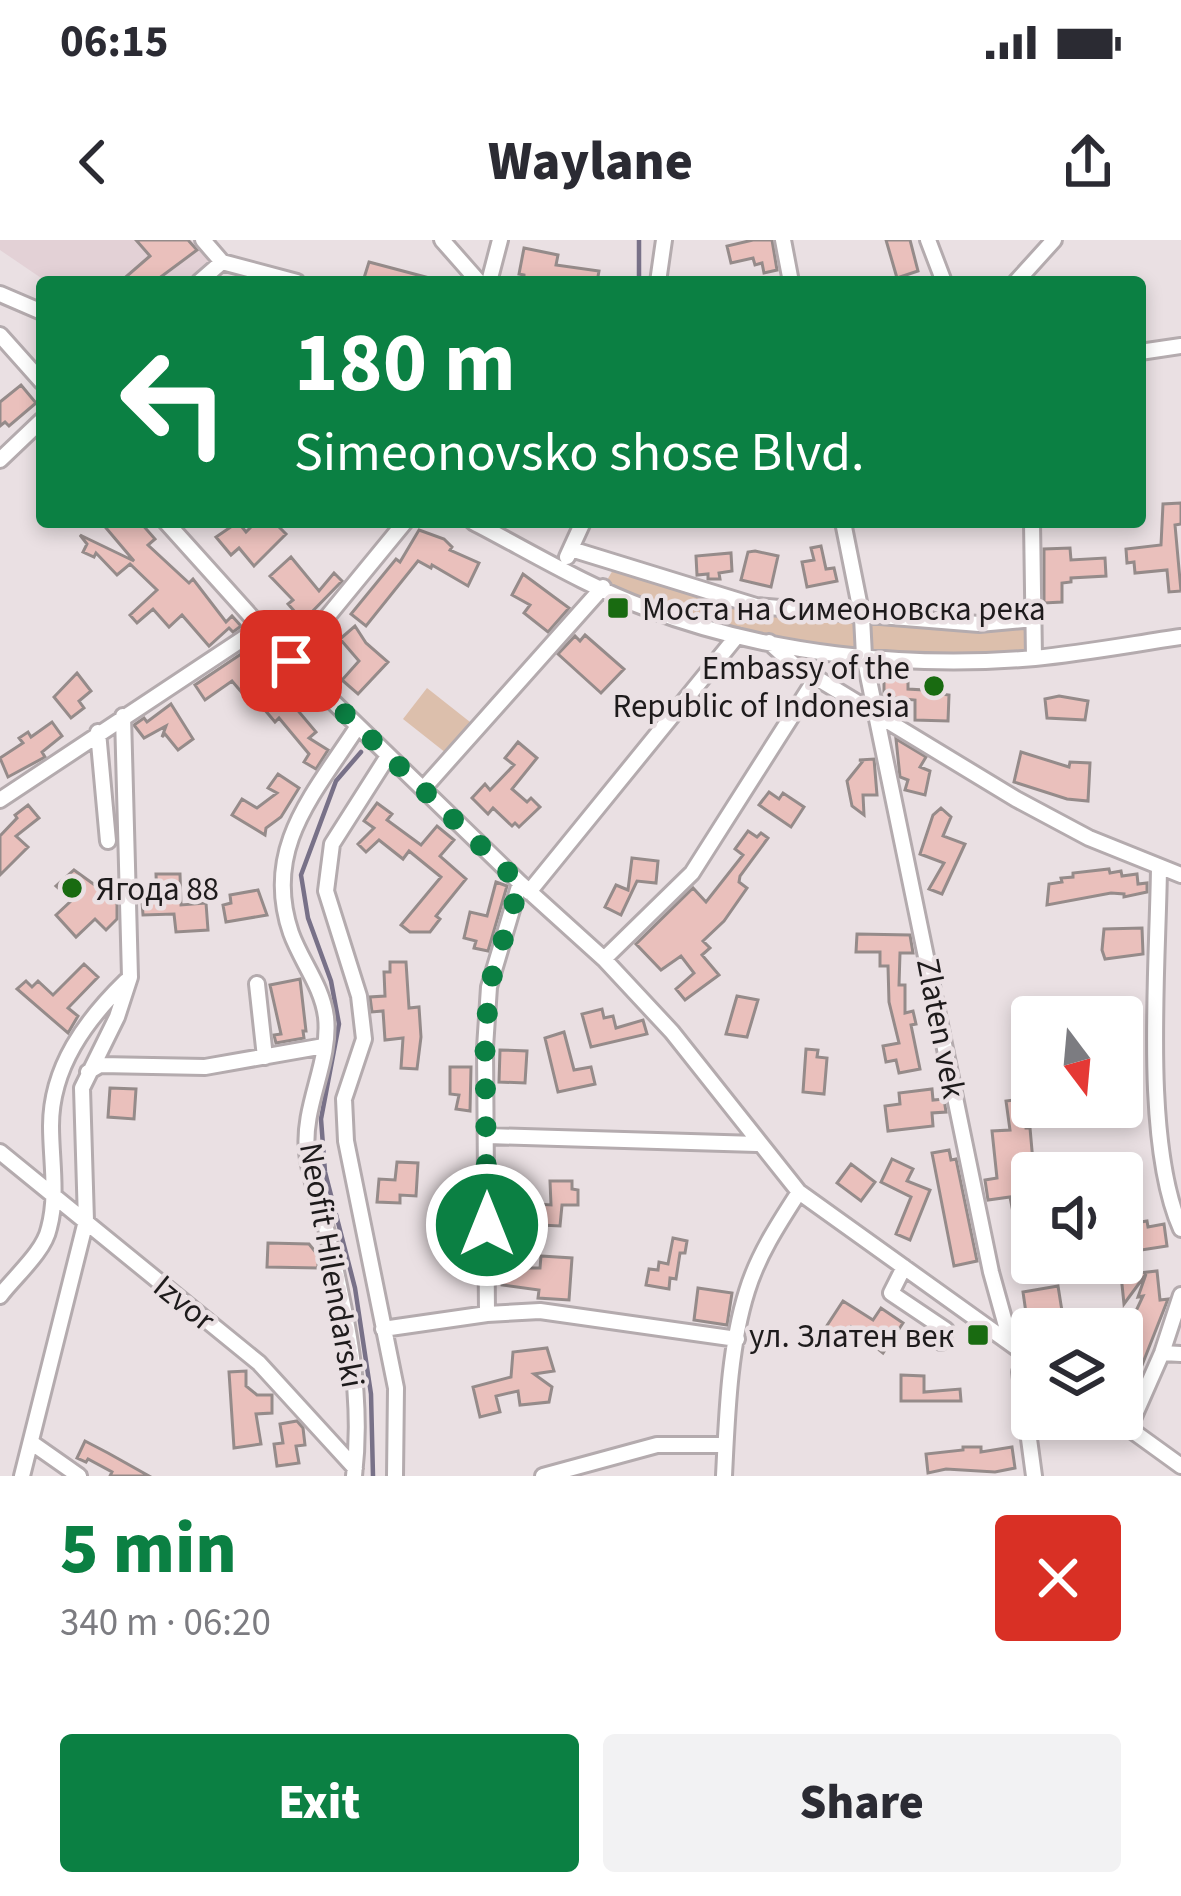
<!DOCTYPE html>
<meta charset="utf-8">
<style>
body{margin:0;font-family:"Source Sans 3",sans-serif;background:#f2f2f3;color:#2b2b33;height:100vh;display:flex;flex-direction:column;font-size:45px;white-space:nowrap}
*{box-sizing:border-box;margin:0}
p{font-size:39px;color:#7c7c81}
.icon{flex:none;width:66px;height:66px;fill:none;stroke:currentColor;stroke-width:2;stroke-linecap:round;stroke-linejoin:round}
.map{position:relative;height:1236px;overflow:hidden}
.details{display:flex;flex-direction:column;background:#fff;flex:1}
.details>*{flex:none}
.hud{position:absolute;left:36px;top:36px;width:1110px;height:252px;border-radius:12px;box-shadow:0 6px 18px #0003;background:#0b8043;color:#fff;overflow:hidden}
.needle{width:78px;rotate:164deg}
.controls{position:absolute;left:1011px;top:756px;display:grid;gap:24px}
.controls a{display:grid;place-items:center;width:132px;height:132px;border-radius:12px;background:#fff;box-shadow:0 6px 18px #0003;font-size:60px}
.pin{position:absolute;display:grid;place-items:center;width:102px;height:102px;color:#fff;margin:-51px;border-radius:24px;box-shadow:0 6px 18px #0006}
.me{position:absolute;width:132px;margin:-66px;rotate:0deg;stroke-linejoin:round;filter:drop-shadow(0 0 9px #0008)}
.turn{display:flex;align-items:center;gap:42px;height:252px;padding:0 60px;font-size:54px}
.turn .icon{width:156px;height:156px;stroke-width:2.5}
.turn b{display:block;font-size:84px;line-height:102px}
.round{display:grid;place-items:center;flex:none;width:126px;height:126px;border-radius:12px;background:#f2f2f3}
.overview{display:flex;align-items:center;justify-content:space-between;height:204px;padding:0 60px}
h1{font-size:72px;font-weight:800;line-height:90px;color:#0b8043}
.action{display:flex;gap:24px;margin-top:auto;padding:24px 60px}
.action a{flex:1;height:138px;border-radius:12px;background:#0b8043;color:#fff;font-size:48px;font-weight:800;line-height:138px;text-align:center}
.action a+a{background:#f2f2f3;color:#2b2b33}
.status{display:flex;justify-content:space-between;align-items:center;height:84px;padding:0 60px;background:#fff;direction:ltr}
.status svg{height:33px;fill:currentColor}
header{display:flex;justify-content:space-between;align-items:center;height:156px;padding:0 60px;background:#fff;font-size:54px;font-weight:800}
.map>svg:first-child{display:block}
.built{fill:#e3d1d6}
.green{fill:#dcbfac}
.lines{fill:none;stroke-linecap:round;stroke-linejoin:round}
.stream{stroke:#787188;stroke-width:4.5}
.building{fill:#eac0bc;stroke:#958b8a;stroke-width:3}
.minor-casing{stroke:#b4abae;stroke-width:20}
.minor{stroke:#fff;stroke-width:14}
.route{stroke:#0b8043;stroke-width:21;stroke-dasharray:0 37.8}
.poi-dot{fill:#196b11;stroke:#eae0e3;stroke-width:4.5}
.labels{text-anchor:middle;stroke-width:9;stroke-linejoin:round;paint-order:stroke}
.poi-label{font-size:33px;fill:#1e1b1c;stroke:#eae0e3;text-anchor:start}
.street-label{font-size:33px;fill:#1e1b1c;stroke:#eae0e3}
</style>
<div class="status"><b>06:15</b><svg viewBox="0 0 49 12"><path d="M0 12V9h3v3zM5 12V6h3v6zM10 12V3h3v9zM15 12V0h3v12zM26 1h20v11H26zM47 4h2v5h-2z"/></svg></div>
<header><svg class="icon" aria-label="back" viewBox="0 0 24 24"><path d="M15 5l-7 7 7 7"/></svg>Waylane<svg class="icon" aria-label="share" viewBox="0 0 24 24"><path d="M12 15V3M7 8l5-5 5 5M5 13v7h14v-7"/></svg></header>
<div class="map">
<svg width="1181" height="1236" viewBox="0 0 1181 1236">
<rect width="100%" height="100%" fill="#eae0e3"/>
<path class="built" d="M0,0h191l18,21 -23,21h-139l-47,-32z"/>
<path class="green" d="M617,323l139,43 106,11 172,2v39l-170,-2 -127,-20 -134,-49z
M427,448l43,34 -24,31 -43,-34z"/>
<g class="lines">
<path class="stream" d="M639,42v-42
M361,512l-25,29 -35,94 7,43 23,63 8,43 -18,95 4,53 30,116 16,106 2,82"/>
</g>
<path class="building" d="M136,0h52l9,10 -43,32h-34l30,-26z
M753,0h19l5,30 -13,3 -2,-10 -7,2 -2,-7 -22,5 -4,-17z
M886,0h24l8,31 -21,7z
M524,8l34,7 -2,10 43,6 -2,11 -73,-2v-5l-5,-1z
M369,22l64,17v3h-56l-13,-4z
M21,145l15,18 -27,23 -4,-4 -5,4v-24z
M1181,263v21l-6,1 6,66 -12,1 -2,-22 -32,3 -1,-11 -7,1 -1,-14 35,-4 2,-41z
M101,282h39l15,17 -7,6 41,38 4,-4 33,43 6,-6 9,10 -8,6 -4,-4 -20,18 -27,-31 -13,12 -16,-18 -16,14 -7,-8 27,-25 -27,-26 -13,11 -21,-22 -2,4 -11,-5 4,-8 -7,-9 54,26z
M238,282l8,10 10,-10h18l12,12 -32,32 -15,-18 -8,7 -15,-18z
M419,290l25,9 8,8 -2,3 29,13 -11,23 -36,-21 -1,3 -13,-7 -52,65 -15,-12 45,-55 4,3z
M821,306l5,23 8,-1 3,13 -30,6 -5,-25 12,-2 -3,-12z
M1070,308l1,12 34,-2 1,18 -35,2v4l-9,1v19l-18,1v-54z
M755,311l23,5 -7,31 -30,-7 7,-28z
M731,313l1,18 -13,2 1,6h-12v-5l-11,1 -1,-19z
M291,317l28,34 15,-18 8,8 -39,40 -15,-17 5,-4 -23,-24z
M523,334l46,34 -21,24 -24,-19 6,-8 -18,-10z
M355,386l11,17 22,19 -30,32 -16,-14 17,-19 -19,-22z
M585,395l39,34 -23,24 -43,-39 17,-18 5,5z
M253,406l20,25 -8,6 15,16 15,-13 12,14 -13,12 22,26 -7,6 19,12 -12,19 -12,-7 5,-8 -30,-36 -4,4 -27,-32 -5,4 -11,-13 -27,19 -10,-15z
M77,433l14,18 -12,10 5,7 -13,10 -17,-21z
M884,438l24,3v8l33,2v3l8,1 -1,26 -33,-1v-20l-31,-3z
M1059,456l29,5 -3,19 -38,-2 -2,-19z
M171,464l22,35 -15,11 -13,-16 -3,3 4,-11 -22,12 -10,-13 10,-7 3,4z
M52,482l10,14 -20,16 3,5 -37,20 -8,-19 23,-15 -4,-5 9,-6 3,5z
M896,499l30,18 -6,10 10,4 -5,24 -20,-5 3,-10 -8,-3z
M518,502l19,16 -25,31 15,13 4,-4 9,9 -21,20 -4,-4 -3,3 -19,-18 -5,6 -16,-16 13,-14 5,6 24,-25 -9,-7z
M1021,512l48,15 1,-5 20,1 -2,38 -21,-2 -53,-17z
M874,519l3,36h-14l1,20 -12,-9 -5,-25 16,-20 -4,-1z
M278,534l21,14 -18,29 -15,11 -1,7 -33,-20 10,-16 15,9 20,-15 -9,-5z
M769,552l10,7 4,-6 21,14 -13,20 -32,-22z
M377,563l15,11 -5,6 34,25 16,-19 17,14 -14,16 26,23 -30,37 4,3 -10,13h-20l-9,-7 40,-48 -32,-26 -6,8 -24,-19 -13,12 -8,-8 16,-16 -10,-7z
M28,565l11,13 -23,18 12,11 -28,28v-39l17,-18 -2,-3z
M941,568l10,9 -8,19 22,8 -23,50 -13,-5 15,-26 -24,-9 13,-39z
M748,591l9,6 4,-4 7,5 -28,38 -1,6 8,6 -23,33 -21,20 7,7 -8,7 17,20 -34,25 -9,-11 18,-16 -13,-17 -20,14 -25,-26 57,-56 13,14 37,-47 -8,-6z
M632,618l26,3 -2,22 -19,-2 -16,34 -16,-8 11,-22 12,5z
M1109,629l1,4 11,-2 1,5 15,-2 1,10 9,-1v9l-23,5v-3l-13,-1 -64,12 2,-21 13,-2 -1,-4 12,-1v-4z
M74,630l43,31v18l-11,11 -11,-11 -19,18 -20,-22 16,-15 -16,-14z
M156,634h24l1,31 25,-2 2,27 -32,2 -2,-18 -31,1 -1,-14h15z
M496,642l11,4 -19,65 -14,-3 2,-7 -12,-3 6,-26 17,4z
M258,650l9,25 -41,7 -3,-17 8,-2 -1,-8z
M1142,688l1,26 -38,5 -3,-9 2,-21z
M857,694l53,1 3,18h-13l-1,32h6v28l8,-2 3,13 -5,1 9,44 -21,4 -3,-13 -10,2 -3,-16 16,-3 -10,-41 -1,-36h-8v-14h-24z
M390,722h16l3,46 10,-1 2,30 -4,32 -16,-1 2,-30 -18,2 -2,-29 -11,1 -2,-15 15,-1 -1,-24h6z
M84,724l14,13 -30,31 10,8 -10,17 -51,-44 9,-8 6,6 6,-6 15,14z
M300,739l6,52h-3l1,7 -28,5 -2,-8 7,-1 -11,-49z
M737,756l21,4 -11,37 -21,-3z
M602,769l2,9 9,-2 3,12 27,-8 4,14 -56,13 -9,-33z
M564,792l10,38 17,-3 4,17 -37,8 -13,-54z
M806,809l12,1 -1,7 10,1 -3,36 -21,-2z
M500,810l27,1 -2,32 -26,-1z
M450,827h21l-1,44 -14,-2 3,-14 -9,-1z
M110,848l26,1 -2,30 -26,-2z
M932,849l1,11 11,-1 2,13 -14,1 1,13 -45,5 -3,-25 15,-2 -1,-11z
M1032,851v12l-9,1 3,24h4l4,45 -2,57 -15,3 -7,-36 -22,3 -3,-20 12,-2 -5,-47 18,-1 -4,-29 16,-2 -1,-7z
M949,910l2,10 5,-1 21,102 -23,5 -22,-113z
M892,919l21,10 -6,12 23,9 -20,50 -14,-6 15,-37 -30,-15z
M397,922l21,1 -2,33 -16,-1v8l-23,-1 2,-23 16,1z
M851,924l24,18 -14,19 -24,-18z
M550,941h22v8l6,1v15h-16l-2,21 -39,-2 1,-21 29,2z
M1147,981l1,6 16,-3 3,22 -45,7v-28z
M673,998l14,3 -2,12h-5l-4,26 -6,-1 -1,11 -23,-4 3,-16 9,1 1,-8 9,2z
M268,1003l41,1 9,11v13l-51,-1z
M541,1016l31,2 -3,42 -31,-2 1,-8 -37,-5v-17h38z
M1157,1031l3,29 8,-1 -44,112 -2,-70 21,-45 -5,1 8,-23 -22,30 -3,-29z
M1058,1046l4,25 -36,2 -3,-21z
M698,1048l34,5 -5,32 -33,-5z
M843,1061l30,19 8,-12 22,15 -20,30 -32,-26 -7,11 -18,-11z
M547,1108l7,23 -20,3 18,13 -3,15 -29,3 -2,-14 -22,5 4,16 -20,5 -7,-30 38,-10 2,-25z
M246,1131v15l11,9h15v18l-16,1 5,30 -27,4 -5,-76z
M901,1135l23,1v16l36,-3 1,12h-60z
M297,1181l6,7 2,17 -9,1 3,17 -22,3 -3,-22 9,-1 -3,-19z
M85,1201l23,12 41,23h-39l2,-4 -24,-13 -2,3 -9,-4z
M963,1207h18v5l31,-5 3,21 -20,4 -49,-3 -18,4 -2,-19 37,-4z"/>
<g class="lines">
<g class="minor-casing">
<path id="minor" d="M203,0l19,22 75,20
M442,0l37,42
M783,0l8,42
M928,0l16,42
M199,42l23,-20
M489,42l11,-42
M658,42l6,-42
M1016,42l38,-42
M0,54l42,18
M0,95l42,47
M1140,112l41,-6
M0,220l42,-40
M166,282l125,139 229,222 84,76 68,73 127,160 233,167
M473,282c56,29 113,64 173,86 120,46 261,61 389,50 49,-5 98,-14 146,-21
M843,282l19,95 2,39 127,616 20,72
M1032,282l2,136
M571,309l185,57 223,18 55,-5
M567,317l16,-35
M769,402l23,21 224,136 73,39 92,37
M291,421l114,-139
M98,492l10,109
M388,516l-56,88 -6,47 33,105 5,43 -20,60 2,42 50,247 -1,88
M423,549l180,-202
M0,560l259,-172
M1159,627c-1,99 -17,274 22,362
M529,652l208,-256
M604,719l88,-86 124,-195
M257,744l8,73
M88,832l12,-7 105,2 119,-21
M488,896l269,8
M0,912l259,211 96,105
M904,1027l-13,26 55,37 -5,12
M0,1056c15,-20 44,-44 49,-68 9,-33 2,-68 2,-102 0,-59 35,-106 75,-145
M487,1074l-2,-266 4,-61 31,-104
M383,1089l104,-15 53,-3 197,28
M1162,1113l19,1
M1030,1118l-10,14 14,104
M1116,1179l65,47
M1129,1188l33,-75 19,-58
M32,1203l47,33
M22,1236l64,-255 -4,-133 35,-71 13,-40 -7,-261
M354,1236c10,-84 -8,-163 -27,-244 -7,-26 -17,-53 -20,-80 -5,-46 24,-90 19,-135 -4,-31 -25,-56 -35,-84 -29,-85 23,-139 67,-207
M543,1236l114,-31h68
M724,1236c3,-60 5,-128 23,-185 11,-36 32,-68 52,-99"/>
</g>
<use href="#minor" class="minor"/>
</g>
<g class="lines">
<path class="route" d="M291,421l229,223 -31,103 -4,61 2,177"/>
</g>
<g class="poi-dot">
<rect x="606" y="356" width="24" height="24" rx="6"/>
<circle cx="934" cy="446" r="12"/>
<circle cx="72" cy="648" r="12"/>
<rect x="966" y="1083" width="24" height="24" rx="6"/>
</g>
<g class="labels">
<g class="poi-label">
<text x="642" y="380">Моста на Симеоновска река</text>
<text x="910" y="439" text-anchor="end">Embassy of the<tspan x="910" dy="38">Republic of Indonesia</tspan></text>
<text x="96" y="660">Ягода 88</text>
<text x="954" y="1107" text-anchor="end">ул. Златен век</text>
</g>
<g class="street-label">
<text transform="translate(942 788) rotate(79)" y="12">Zlaten vek</text>
<text transform="translate(333 1025) rotate(80)" y="12">Neofit Hilendarski</text>
<text transform="translate(185 1062) rotate(39)" y="12">Izvor</text>
</g>
</g>
</svg>
<div class="controls">
<a><svg class="needle" viewBox="-14 -14 28 28"><path d="M0-13l5 13h-10z" fill="#e53935"/><path d="M0 13l5-13h-10z" fill="#7c7c81"/></svg></a>
<a><svg class="icon" aria-label="sound" viewBox="0 0 24 24"><path d="M4 9h4l5-4v14l-5-4H4zM17 9q2 3 0 6"/></svg></a>
<a><svg class="icon" aria-label="layers" viewBox="0 0 24 24"><path d="M12 4l9 5-9 5-9-5zM3 14l9 5 9-5"/></svg></a>
</div>
<div class="pin" style="left:291px;top:421px;background:#d93025"><svg class="icon" aria-label="arrive" viewBox="0 0 24 24"><path d="M6 21V4h12l-3 4 3 4H6"/></svg></div>
<svg class="me" style="left:487px;top:985px" viewBox="-20 -20 40 40"><circle r="17" fill="#0b8043" stroke="#fff" stroke-width="3"/><path d="M0-11L8 9 0 5-8 9z" fill="#fff"/></svg>
<div class="hud">
<div class="turn"><svg class="icon" aria-label="left" viewBox="0 0 24 24"><path d="M17 20v-9H6M10 6l-5 5 5 5"/></svg><div><b>180 m</b>Simeonovsko shose Blvd.</div></div>
</div>
</div>
<section class="details">
<div class="overview"><div><h1>5 min</h1><p>340 m · 06:20</p></div><a class="round" style="background:#d93025;color:#fff"><svg class="icon" aria-label="close" viewBox="0 0 24 24"><path d="M6 6l12 12M18 6L6 18"/></svg></a></div>
<div class="action"><a>Exit</a><a>Share</a></div>
</section>
